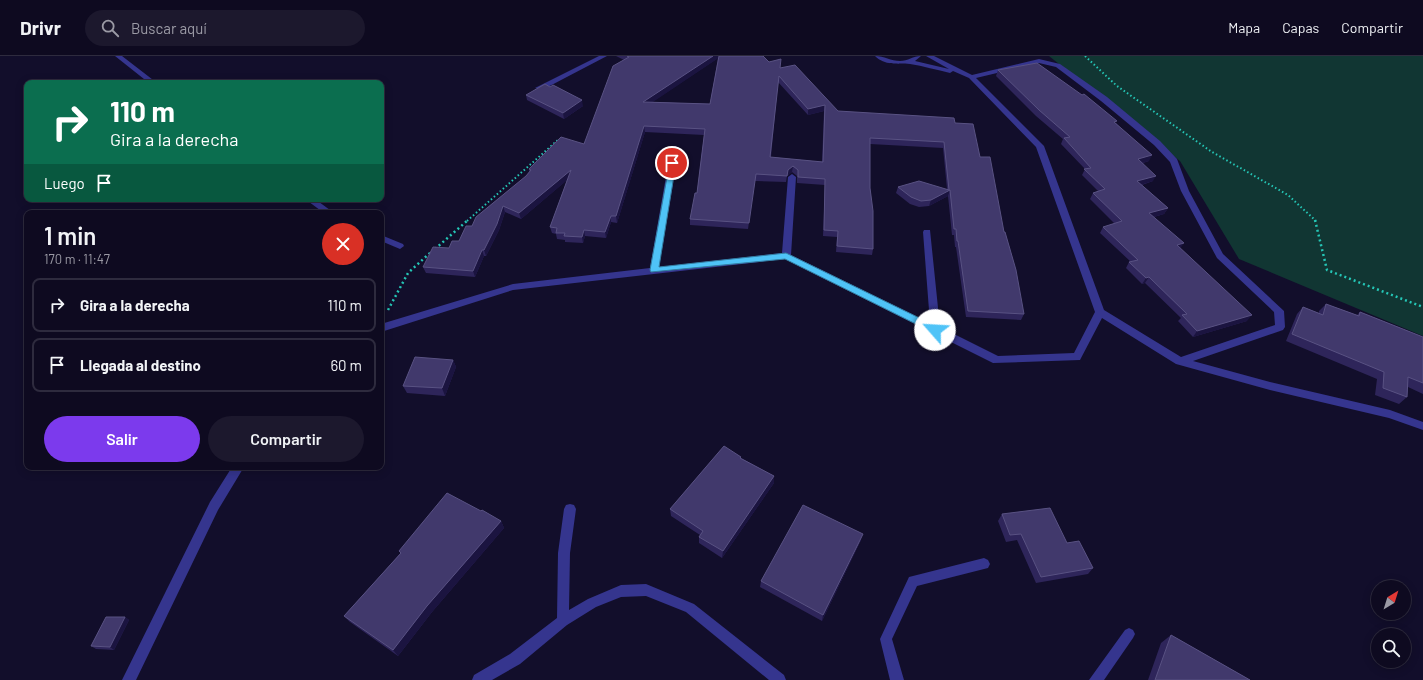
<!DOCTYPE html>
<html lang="es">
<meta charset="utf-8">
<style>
body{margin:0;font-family:Barlow,sans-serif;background:#1c182d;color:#f1f3f6;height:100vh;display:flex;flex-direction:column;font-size:15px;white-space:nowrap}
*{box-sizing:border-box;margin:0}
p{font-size:13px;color:#9b9aa5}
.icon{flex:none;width:22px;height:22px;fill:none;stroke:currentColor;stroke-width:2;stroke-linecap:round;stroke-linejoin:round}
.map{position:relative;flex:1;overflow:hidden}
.details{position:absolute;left:24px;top:154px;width:360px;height:260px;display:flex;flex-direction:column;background:#0e0a20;border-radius:8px;box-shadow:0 2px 10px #0003,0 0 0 1px #2e2b3e}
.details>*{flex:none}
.top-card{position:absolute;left:24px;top:24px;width:360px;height:122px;border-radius:8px;box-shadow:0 2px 10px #0003,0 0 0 1px #2e2b3e;background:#0b6e4f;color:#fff;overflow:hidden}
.needle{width:26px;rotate:38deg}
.buttons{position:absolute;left:1371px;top:524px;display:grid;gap:8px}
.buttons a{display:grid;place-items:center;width:40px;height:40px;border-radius:50%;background:#0e0a20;box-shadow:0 2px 10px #0003,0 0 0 1px #2e2b3e;font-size:20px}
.pin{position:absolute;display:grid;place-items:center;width:34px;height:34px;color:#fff;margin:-17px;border:2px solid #fff;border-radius:50%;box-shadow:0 1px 4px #0007}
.me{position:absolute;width:44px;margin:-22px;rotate:296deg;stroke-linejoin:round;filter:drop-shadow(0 0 3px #0008)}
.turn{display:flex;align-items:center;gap:14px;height:84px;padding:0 20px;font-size:18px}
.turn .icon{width:52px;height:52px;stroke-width:2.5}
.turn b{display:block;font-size:28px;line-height:34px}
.then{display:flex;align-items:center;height:38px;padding:0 20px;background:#0003;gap:8px;font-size:15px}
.round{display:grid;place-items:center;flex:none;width:42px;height:42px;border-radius:21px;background:#1c182d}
.headline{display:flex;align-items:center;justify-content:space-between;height:68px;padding:0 20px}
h1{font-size:24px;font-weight:600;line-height:30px}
.cta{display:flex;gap:8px;margin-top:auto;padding:8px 20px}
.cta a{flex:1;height:46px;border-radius:24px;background:#7c3aed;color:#fff;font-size:16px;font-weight:600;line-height:46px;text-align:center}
.cta a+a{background:#1c182d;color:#f1f3f6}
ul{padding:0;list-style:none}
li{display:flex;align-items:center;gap:12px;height:54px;margin:0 8px 6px;padding:0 12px;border:2px solid #2e2b3e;border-radius:8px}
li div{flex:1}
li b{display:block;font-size:15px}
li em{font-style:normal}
header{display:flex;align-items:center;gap:24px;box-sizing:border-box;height:56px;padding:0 20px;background:#0e0a20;border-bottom:1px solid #2e2b3e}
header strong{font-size:19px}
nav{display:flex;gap:22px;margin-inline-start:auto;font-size:14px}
.search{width:280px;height:36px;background:#1c182d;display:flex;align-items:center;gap:10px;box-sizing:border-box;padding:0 14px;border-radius:22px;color:#9b9aa5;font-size:15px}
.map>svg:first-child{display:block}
.green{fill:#113633}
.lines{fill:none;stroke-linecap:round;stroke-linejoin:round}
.path-far1{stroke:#25c6b6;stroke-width:2;stroke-dasharray:1.5 2.5;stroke-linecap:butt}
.path{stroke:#25c6b6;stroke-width:2.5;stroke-dasharray:2 3;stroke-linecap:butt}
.minor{fill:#35358e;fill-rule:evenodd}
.wall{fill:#2e255a;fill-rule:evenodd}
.shaded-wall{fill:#1b1440}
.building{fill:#41396c;stroke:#595283;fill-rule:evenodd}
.route{fill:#4fc3f7;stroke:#337fa1}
</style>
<header>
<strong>Drivr</strong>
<div class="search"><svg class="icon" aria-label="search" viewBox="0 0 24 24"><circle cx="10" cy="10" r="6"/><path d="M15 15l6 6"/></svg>Buscar aquí</div>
<nav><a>Mapa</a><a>Capas</a><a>Compartir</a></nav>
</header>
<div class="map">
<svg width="1423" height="624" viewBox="0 0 1423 624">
<rect width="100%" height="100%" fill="#120e2b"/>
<path class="green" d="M1049,0h374v280l-184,-77 -59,-98z"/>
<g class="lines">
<path class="path-far1" d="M1085,0l32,30 95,66 76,43 28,26
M467,165l92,-82"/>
<path class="path" d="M1315,164l12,50 96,37
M435,193l33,-29
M388,254l20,-37 23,-21"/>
<path class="minor" d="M115,0h7l35,27h-8z
M599,0h8l-65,34 -7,-2z
M875,0c9,0 16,5 25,5 8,0 13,-5 21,-5l-6,5 34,8 -23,-13h8l38,19 67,-16 21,5 47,33 53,44 17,18 12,32 34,63 61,57 1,16 -2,3 -90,31 77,21 120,28 33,12v8l-34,-12 -119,-28 -94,-26 -74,-46 -22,42 -87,3 -208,-104 -272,31 -132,42v-8l132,-40 137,-16 21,-120 4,-2 4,2 -20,119 123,-14 6,-76 4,-3 4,3 -5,78 139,68 -7,-91 1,-2h6l10,97 58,29 76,-3 21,-41 -59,-165 -67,-69 -16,-7 -3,2c-13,-3 -27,-7 -40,-9 -13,-1 -25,2 -35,-8zM1039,7l17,4 45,34 53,44 16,17 11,29 36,67 57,54 1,13 -94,32 -77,-47 -60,-164 -68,-68z
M305,143h10l19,14h-10z
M381,179l22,9 1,2 -4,3 -19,-8z
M232,411h12l-26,43 -82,170h-14l88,-178z
M570,448l4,1 2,4 -6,44 -1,57 19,-11 33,-14 25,-1 48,20 90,71 2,5h-17l-83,-68 -40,-16 -25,1 -25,10 -29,18 -47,39 -28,16h-20l2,-5 36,-21 47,-36 1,-65 6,-44 2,-4z
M984,502l4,2 2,4 -2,4 -71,18 -25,53 12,41h-14l-10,-41 29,-62z
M1129,572l4,2 2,4 -2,4 -29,42h-15l36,-50z"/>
</g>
<path class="wall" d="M616,0h147l6,6 11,6 58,43 117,12 25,34 24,75 20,82 -3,6 -55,-3 -10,-70h-1l-1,-12h-2l-4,-39 -19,10 -10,1 -9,-3 -14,-11 2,-6 49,2 -4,-41 -73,-4v44l3,61 -1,6 -36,-3 1,-15 -14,-1 2,-51 -28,-2v-7l-5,-4 -5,4 -1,6 -31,-1 -7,48 -58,-4v-6l7,-26 7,-58 -59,-3 -28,91 -6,-1 -5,16 -21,-2 -2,7 -18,-1v-2l-8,-1 -1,-5 -4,-1 -2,-6 17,-47 -46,39 -16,-7 -6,18 -13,26h-2l-9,21 -49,-4 -3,-6 36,-26 13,-15 54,-50 3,-4v-3l55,-25 40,-84zM718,2l-8,46 -58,-2zM778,26l30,33 16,-4 -2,51 -51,-5z
M998,14l118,53 33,38 -6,2 10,18 -11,4 26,23 -4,6 -10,3 26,32 67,72 -54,16 -15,-16 3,-3 -36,-35 -3,1 -16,-16 3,-6h2l-31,-29 3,-6 12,-3 -25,-25 3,-6 5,-2 -16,-16 3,-6 -24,-25 2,-5 -27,-23 -40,-40z
M526,39l57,11 -19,13 -37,-19z
M1326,248l31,11 3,-3 63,25v57l-15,-7 -1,10 -8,7 -24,-9 2,-16 -91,-38 11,-27 6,-7 16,6v-2z
M453,304l3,7 -11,29 -38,-3 -4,-7z
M741,402l33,18v7l-52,75 -23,-15v-6l1,-2 -29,-19 -1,-7z
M1002,458l65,29 26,25 -5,6 -52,9 -19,-43 -11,2 -8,-21z
M501,465l3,7 -72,84 -34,44 -48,-34 -6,-6 57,-63 -2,-2z
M861,484l-39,81 -62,-34 1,-6z
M125,561l4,3 -15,30 -18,-1 -5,-3z
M1171,579l79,45h-102l13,-37z"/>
<path class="shaded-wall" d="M713,0h7v1l-76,51 -1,-6z
M582,44l1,6 -19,13 -1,-6z
M825,49l-1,6 -16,4v-6z
M644,70l1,6 -28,91 -1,-7z
M1152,99l-3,6 -14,4 3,-6z
M793,110l-1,6 -5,4 -1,6 2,-12z
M571,114l1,6 -51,43 -2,-6z
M1156,120l-3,5 -19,6 3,-6z
M950,134l-2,6 -19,10 2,-6z
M503,150l2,6 -6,18 -13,26 -2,-6z
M1168,152l-4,6 -18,5 3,-6z
M611,160v6l-5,16 -1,-6z
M584,174l1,6 -2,7 -1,-6z
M1184,187l-4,6 -3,-4z
M482,194l2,6 -9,21 -2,-6z
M1149,221l-4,6 -3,1 4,-6z
M1252,259l-5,6 -54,16 4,-6z
M453,304l3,7 -11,29 -3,-8z
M774,420v7l-52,75 1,-7z
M501,465l3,7 -72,84 -34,44 -5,-6 34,-44z
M863,478l-2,6 -39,81 1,-6z
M125,561l4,3 -15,30 -4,-3z"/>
<path class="building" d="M627,0h86l-70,46 67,2 9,-48h44l6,6 12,-3 -1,9 15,-3 43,46 116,7 1,5 18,1 7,33h10l14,75h1l11,38 8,44 -56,-3 -10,-70h-1l-1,-12h-2l-4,-39 -19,10 -10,1 -10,-4 -13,-10 21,-6 30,9 -5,-48 -74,-4v50l3,23v38l-36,-3 1,-15 -14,-1 1,-51 -27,-2v-7l-5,-4 -5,4 -1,6 -31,-2 -7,49 -59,-4 5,-26h2l8,-64 -61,-3 -28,90h-5l-6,16 -21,-2 -2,7 -18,-1 1,-3h-9l1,-5 -7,-1 21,-57 -52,43 -16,-7 -6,18 -13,26h-2l-9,21 -50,-4 10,-20 16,1 3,-7h7l7,-15h6l4,-9 50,-41 5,-6 -2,-1 32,-32 23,7 29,-78 16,-9zM779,20l29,33 17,-4 -2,57 -53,-5z
M1037,7l45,32 2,-1 33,27 -3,1 38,33 -14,4 18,17 -19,5 31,27 -19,5 35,30 -7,2 75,70 -55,16 -15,-16 5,-1 -38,-37 -3,1 -17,-16 9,-2 -35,-33 19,-6 -29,-28 12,-4 -21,-20 7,-1 -27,-30 6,-1 -31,-27 -41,-40z
M545,28l5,3 3,-2 29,15 -19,13 -37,-18z
M1326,248l33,12 1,-4 63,25v46l-15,-6 -1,20 -24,-9 1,-16 -92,-38 11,-27 20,8z
M415,301l38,3 -11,28 -39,-2z
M724,390l17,11 -1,1 34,18 -51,75 -24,-14 4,-6 -33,-22z
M447,437l34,18 1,-1 19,11 -74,85 -34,44 -49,-34 57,-63 -2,-2z
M803,449l60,29 -40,81 -62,-34z
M1050,452l17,35 12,-2 14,27 -52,9 -20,-43 -11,1 -8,-21z
M106,561h19l-15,30 -19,-1z
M1171,579l79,45h-95z"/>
<path class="route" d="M670,105l6,2 -17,104 127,-14 152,74v5h-6l-147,-73 -134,13 -1,-2z"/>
</svg>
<div class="buttons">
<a><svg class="needle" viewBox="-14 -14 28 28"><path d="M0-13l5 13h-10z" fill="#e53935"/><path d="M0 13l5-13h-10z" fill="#9b9aa5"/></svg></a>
<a><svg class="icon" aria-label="search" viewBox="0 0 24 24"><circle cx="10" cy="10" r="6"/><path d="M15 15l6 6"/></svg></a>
</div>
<div class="pin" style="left:672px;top:107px;background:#d93025"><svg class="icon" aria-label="arrive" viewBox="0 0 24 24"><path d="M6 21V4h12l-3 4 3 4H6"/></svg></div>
<svg class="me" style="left:935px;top:274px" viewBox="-20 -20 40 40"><circle r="19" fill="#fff"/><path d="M0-13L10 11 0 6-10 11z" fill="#4fc3f7"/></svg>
<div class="top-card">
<div class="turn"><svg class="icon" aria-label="right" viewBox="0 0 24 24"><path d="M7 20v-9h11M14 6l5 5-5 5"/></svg><div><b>110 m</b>Gira a la derecha</div></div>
<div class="then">Luego<svg class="icon" aria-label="arrive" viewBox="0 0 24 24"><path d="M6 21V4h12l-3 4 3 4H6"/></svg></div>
</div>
<section class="details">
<div class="headline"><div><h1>1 min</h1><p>170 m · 11:47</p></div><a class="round" style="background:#d93025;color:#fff"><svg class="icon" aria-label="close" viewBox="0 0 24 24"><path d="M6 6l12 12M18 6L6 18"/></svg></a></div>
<ul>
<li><svg class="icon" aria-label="right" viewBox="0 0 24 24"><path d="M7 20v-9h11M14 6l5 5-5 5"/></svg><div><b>Gira a la derecha</b></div><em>110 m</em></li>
<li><svg class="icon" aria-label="arrive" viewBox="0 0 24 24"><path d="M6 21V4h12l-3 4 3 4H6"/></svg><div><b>Llegada al destino</b></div><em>60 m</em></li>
</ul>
<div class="cta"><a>Salir</a><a>Compartir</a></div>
</section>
</div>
